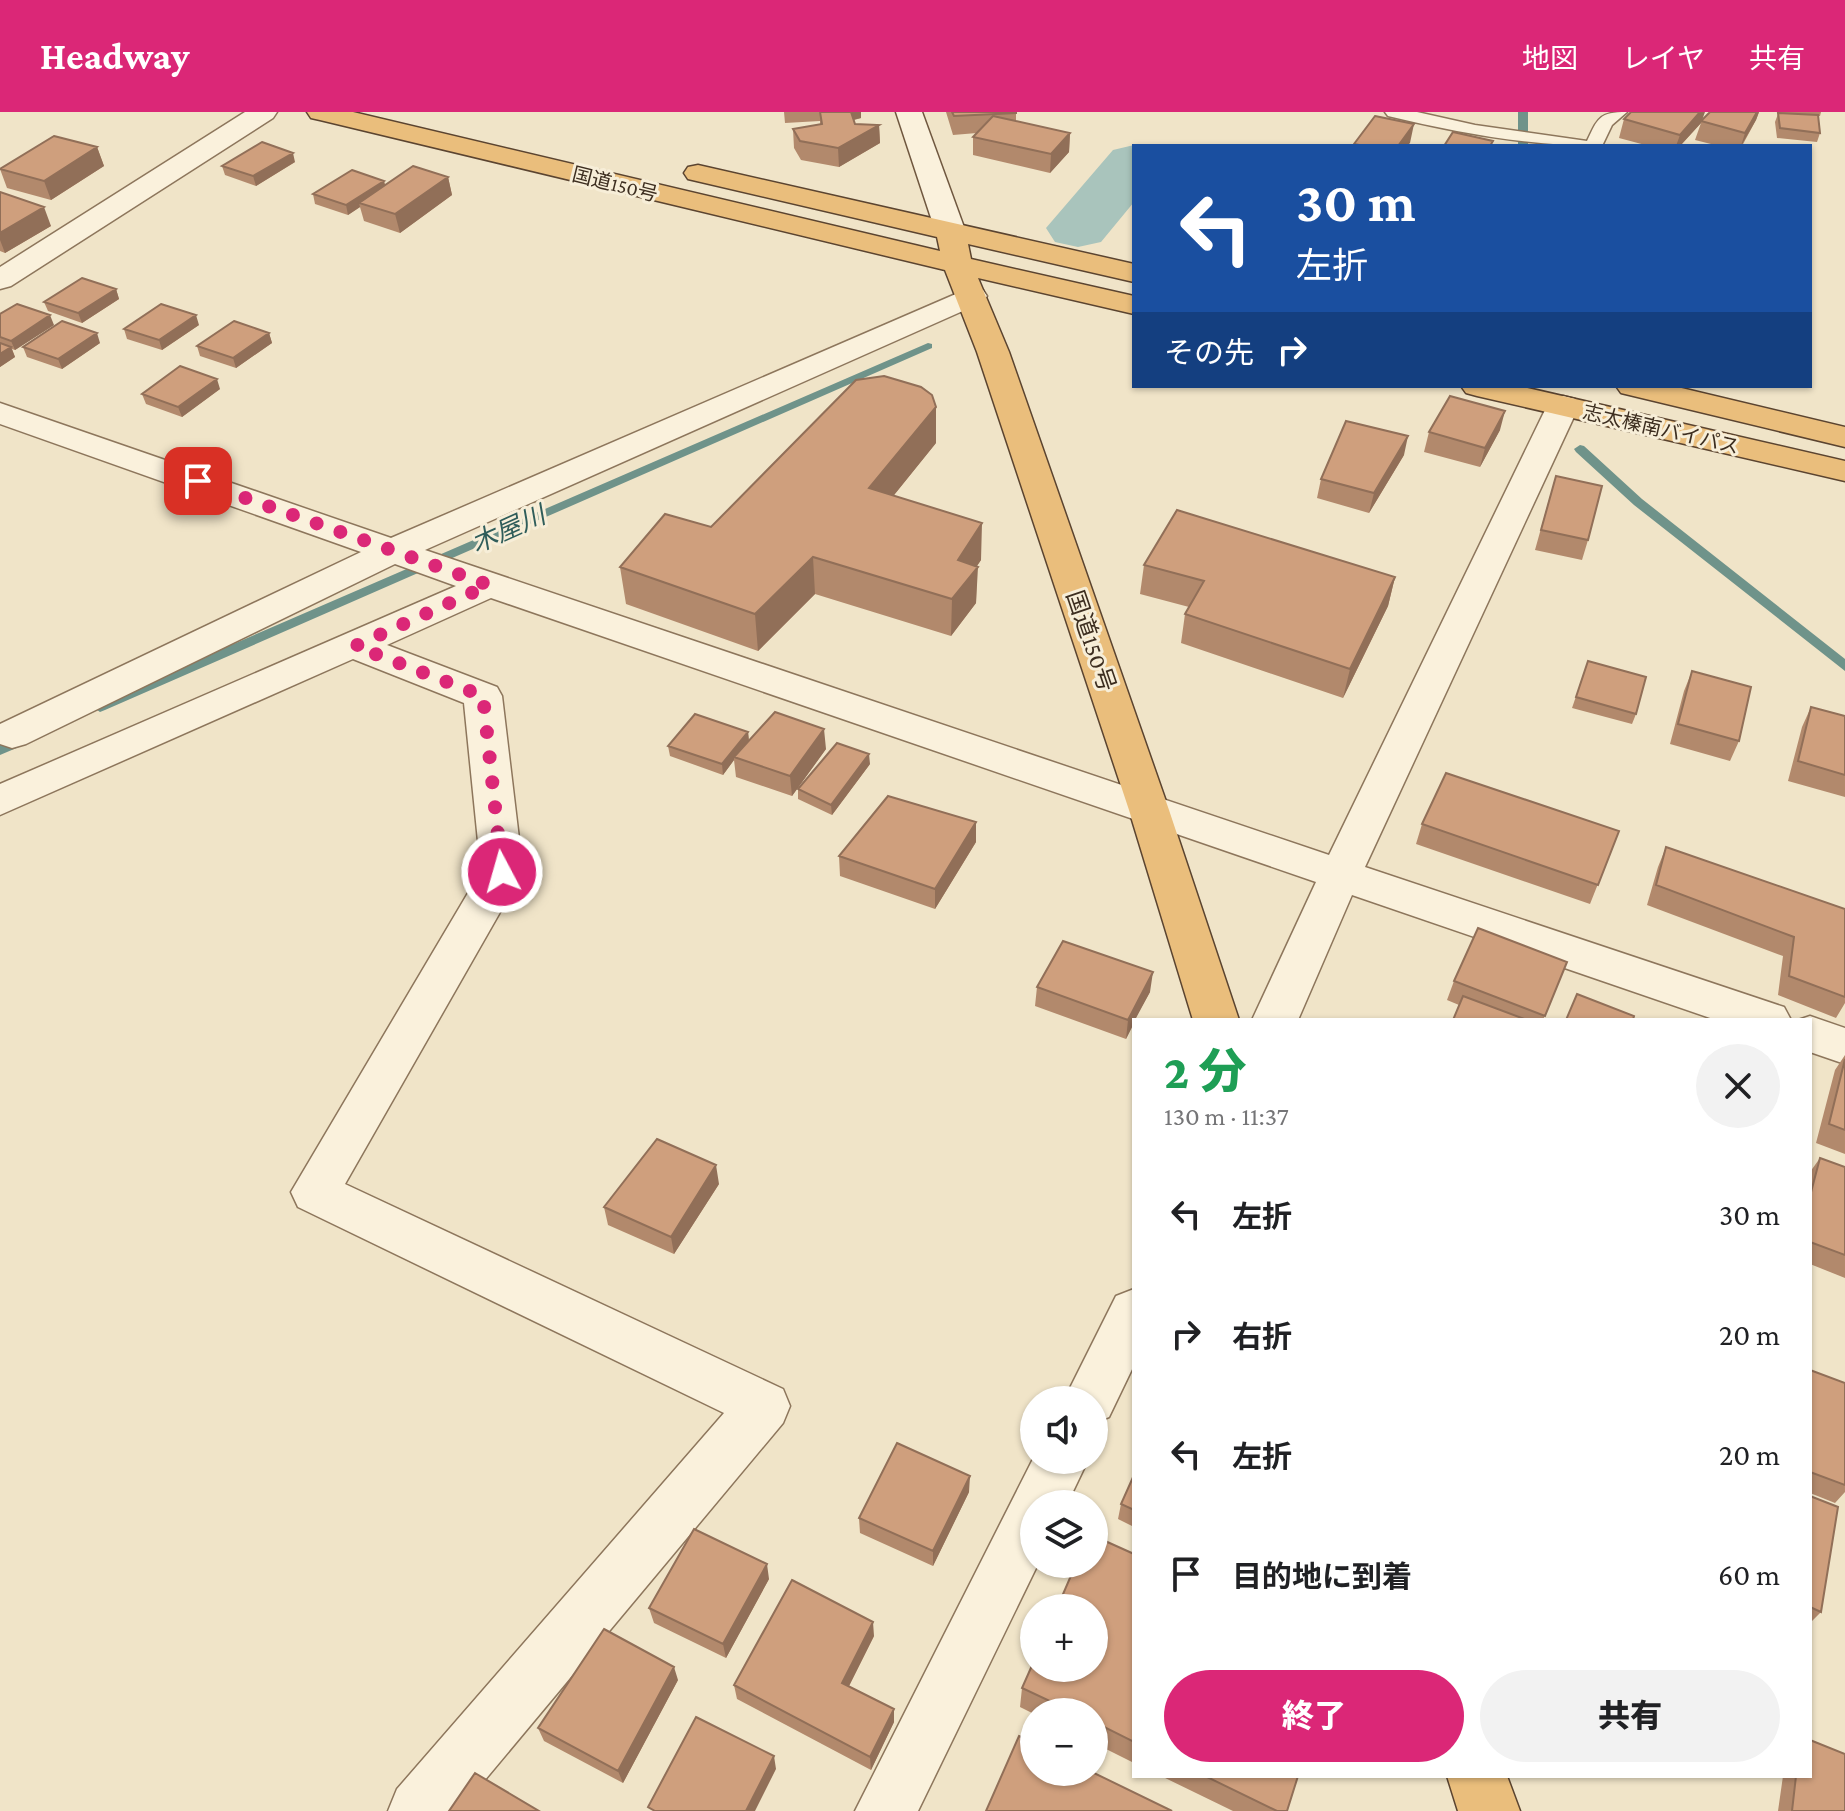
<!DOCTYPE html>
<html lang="ja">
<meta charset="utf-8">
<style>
body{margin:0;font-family:"Crimson Pro","Noto Sans JP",serif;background:#f2f2f2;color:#202124;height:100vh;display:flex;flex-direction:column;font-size:30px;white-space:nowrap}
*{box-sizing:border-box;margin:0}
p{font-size:26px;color:#757577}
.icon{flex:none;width:44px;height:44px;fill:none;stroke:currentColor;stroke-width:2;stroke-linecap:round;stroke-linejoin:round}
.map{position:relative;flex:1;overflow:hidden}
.sheet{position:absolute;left:1132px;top:906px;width:680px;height:760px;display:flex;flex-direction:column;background:#fff;border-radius:0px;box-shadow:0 2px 6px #0004}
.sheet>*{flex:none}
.guide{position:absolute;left:1132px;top:32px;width:680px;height:244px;border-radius:0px;box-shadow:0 2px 6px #0004;background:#1a4fa0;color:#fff;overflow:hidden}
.buttons{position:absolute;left:1020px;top:1274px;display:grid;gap:16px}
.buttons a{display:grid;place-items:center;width:88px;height:88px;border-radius:50%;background:#fff;box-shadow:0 2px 6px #0004;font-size:40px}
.pin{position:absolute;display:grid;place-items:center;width:68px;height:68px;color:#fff;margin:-34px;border-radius:16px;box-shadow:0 4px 12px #0006}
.me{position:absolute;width:88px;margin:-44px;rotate:354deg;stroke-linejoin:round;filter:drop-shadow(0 0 6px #0008)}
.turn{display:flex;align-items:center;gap:28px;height:168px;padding:0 32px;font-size:36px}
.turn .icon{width:104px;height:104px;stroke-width:2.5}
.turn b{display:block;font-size:56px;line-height:68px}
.then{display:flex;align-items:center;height:76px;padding:0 32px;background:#0003;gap:16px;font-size:30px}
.round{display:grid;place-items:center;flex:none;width:84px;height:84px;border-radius:42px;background:#f2f2f2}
.head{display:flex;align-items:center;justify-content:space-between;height:136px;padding:0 32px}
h1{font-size:48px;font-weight:800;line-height:60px;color:#1e9e55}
.button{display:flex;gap:16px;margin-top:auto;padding:16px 32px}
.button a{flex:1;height:92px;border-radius:48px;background:#db2777;color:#fff;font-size:32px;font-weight:800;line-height:92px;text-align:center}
.button a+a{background:#f2f2f2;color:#202124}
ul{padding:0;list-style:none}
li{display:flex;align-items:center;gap:24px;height:120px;padding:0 32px}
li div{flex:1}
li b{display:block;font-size:30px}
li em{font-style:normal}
header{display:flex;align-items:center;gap:48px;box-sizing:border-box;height:112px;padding:0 40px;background:#db2777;color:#fff}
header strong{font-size:38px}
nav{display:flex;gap:44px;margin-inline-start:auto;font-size:28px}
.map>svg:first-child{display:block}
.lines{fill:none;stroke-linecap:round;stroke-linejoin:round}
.stream{fill:#6f938a;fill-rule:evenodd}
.river{fill:#a9c4bc;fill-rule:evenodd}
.service-casing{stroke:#8d765c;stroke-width:3}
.minor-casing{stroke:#8d765c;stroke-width:3}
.secondary-casing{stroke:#6f573f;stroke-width:3}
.trunk-casing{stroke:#5b4430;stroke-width:3}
.service{fill:#faf1dc;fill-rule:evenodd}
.minor{fill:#faf1dc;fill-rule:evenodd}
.secondary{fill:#faf1dc;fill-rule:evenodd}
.trunk{fill:#eabe7c;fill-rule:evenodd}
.wall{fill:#b2896c}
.shaded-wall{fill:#916f58}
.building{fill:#cf9f7d;stroke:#916f58;stroke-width:2}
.route{stroke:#db2777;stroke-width:14;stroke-dasharray:0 25.2}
.labels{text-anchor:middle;stroke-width:6;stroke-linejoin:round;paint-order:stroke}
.far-street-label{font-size:20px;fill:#3d2e20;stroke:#f7eed8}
.street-label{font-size:24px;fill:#3d2e20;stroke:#f7eed8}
.water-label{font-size:26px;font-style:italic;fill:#2f5d5a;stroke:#f7eed8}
</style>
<header>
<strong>Headway</strong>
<nav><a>地図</a><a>レイヤ</a><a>共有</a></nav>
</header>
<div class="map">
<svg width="1845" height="1699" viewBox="0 0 1845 1699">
<rect width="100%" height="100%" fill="#f0e4c8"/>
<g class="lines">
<path class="stream" d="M1518,0h10v34h-10z
M928,231l4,1v4l-827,362 -5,2 -7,-5 2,-3z
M1580,333l4,1 58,53 203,160v12l-211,-166 -58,-53 -2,-3z
M28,621l5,2 2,3 -2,3 -33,14v-11z"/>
<path class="river" d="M1134,33l5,1h-5v56l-33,40 -23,5 -23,-5 -9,-14 67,-78z"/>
<g class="service-casing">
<path id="service" d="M1385,0h32l58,13 112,16c11,-23 12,-29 40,-29l-15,13 -10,21c-73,0 -143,-13 -214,-30z"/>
</g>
<g class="minor-casing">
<path id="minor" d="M245,0h32l-4,6 -262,168 -11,3v-22z
M972,175l11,3 4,6 -4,6 -558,248 904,305 218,-449 4,-7 12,-3 12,3 4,7 -214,461 419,140 7,13h-75l-364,-125 -54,125h-46l64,-138 -825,-284 -104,47 110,42 5,9 21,176 -178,312 438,205 7,17 -7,17 -324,388h-71l9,-22 327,-376 -426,-206 -7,-15 190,-321 -17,-168 -111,-44 -353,156v-31l456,-198 -61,-22 -369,180 -14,4 -12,-4v-20l361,-172 -361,-128v-21l391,135z
M1810,904l35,12v36l-35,-12v-32h-12z
M1134,1177v76l-25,52 -15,6v-23h-30l52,-104z
M1034,1345v3h54l-21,44h-33v60h4l-120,247h-63z"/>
</g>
<g class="secondary-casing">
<path id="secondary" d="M896,0h26l43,118 -5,6 -10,3 -10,-3 -5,-6z"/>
</g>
<g class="trunk-casing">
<path id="trunk" d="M307,0h46l587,139 -3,-14 -249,-58 -4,-6 4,-6 10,-2 436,99v18l-166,-38 3,15 163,37v18l-156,-36 31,74 160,458 70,210h-46l-64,-210 -152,-458 -32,-82 -625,-150 -9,-2z
M1461,274h58l326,75v20l-368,-85 -11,-3z
M1616,274h57l172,41v20l-224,-54z
M1447,1664h60l13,35h-62z"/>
</g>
<use href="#service" class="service"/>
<use href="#minor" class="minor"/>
<use href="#secondary" class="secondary"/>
<use href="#trunk" class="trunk"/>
</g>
<path class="wall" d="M784,0h77v6l-7,2 1,4 24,1 1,18 -41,24 -38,-7 -7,-12 -1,-19 27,-4v-4l-35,2z
M946,0h70v9l54,12 -1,19 -19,21 -77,-18v-18l4,-4 -24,2z
M1710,0h49l-3,8 -14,26h-23l-24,-6 6,-17 -21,23h-31l-30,-8 5,-19 78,2z
M1777,0h44l-1,4h-2l2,17 -3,9 -40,-4 -2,-16 3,-8z
M97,35l7,19 -53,34 -44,-12 -7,-19z
M295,50l-39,24 -31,-11 -3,-9z
M448,65l4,18 -52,38 -36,-12 -4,-14 -12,8 -33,-11 -2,-10 71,-13 1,4z
M0,80l51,34 -46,27 -5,-2z
M116,177l3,10 -37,24 -34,-12 -4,-9z
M0,202l54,11 -39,25 -3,-1 3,8 -15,10z
M199,213l-37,25 -35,-11 -3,-10z
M269,221l3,10 -36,25 -36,-12 -3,-10z
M100,231l-38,26 -35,-12 -4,-10z
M220,277l-38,28 -36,-13 -4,-10z
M1500,318l-20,37 -56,-15 5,-20z
M936,331l-43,53 88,64 -4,6 -1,37 -25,33 -136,-42 -57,57 -132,-47 -6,-37 91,-40z
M1404,343l-35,58 -52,-15 4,-19z
M1550,384l38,44 -6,20 -47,-10z
M1144,453l251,12 -7,29 -45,92 -162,-55 4,-29 4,-7 -49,-13z
M1588,549l48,53 -4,10 -60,-16z
M1692,559l47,70 -9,20 -60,-17 14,-53z
M1811,595l34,9v81l-57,-16 14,-54z
M748,620l1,9 77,8 -34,47 -56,-19 -2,-17 -11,15 -53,-19 -2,-10z
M870,652l-38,51 -34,-16v-10z
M1422,712l197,7 -29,73 -174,-60z
M976,730l-41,67 -95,-33 -1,-20z
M1666,735l179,62v94l-9,15 -58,-23 5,-39 -136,-51 11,-38z
M1567,850l-24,58h-90l6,-15 -12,-5 7,-19z
M1037,875l113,5 -16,28v3l-8,16 -91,-33z
M1845,943v99l-29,-11 19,-73z
M1820,1046l25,9v111l-35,-14v-92z
M719,1072l-45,70 -66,-29 -4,-18z
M1810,1258l35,13v109l-10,11 -25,-10z
M1134,1363v52l-16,-8 3,-15z
M969,1380l-36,74 -73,-33 -1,-15z
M1810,1384l11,116 -11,11z
M1134,1442v209l-40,-20v-31h-60v2l-14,-7 2,-19z
M769,1467l-43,79 -72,-35 -5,-15z
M874,1524l-25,50 45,23v13l-23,48 -134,-71 -3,-14z
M678,1568l-55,103 -79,-42 -6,-13z
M1161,1664h137l-11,35h-54z
M1783,1664h27l35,35h-67z"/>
<path class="shaded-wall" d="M848,0h13v6l-13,3z
M1700,0h5l-4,11 -21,23h-4l4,-11z
M1757,0h2l-3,8 -15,26 4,-13z
M1414,12l-4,19 -3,3h-9z
M879,13l1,18 -41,24 -1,-19z
M1070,21l-1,19 -19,21 1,-19z
M97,35l7,19 -53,34 -7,-19z
M293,41l2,9 -39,24 -3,-10z
M448,65l4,18 -52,38 -5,-19z
M384,69l2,9 -27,13 1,4 -12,8 -2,-10z
M44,95l7,19 -46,27 -5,-13v-7z
M116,177l3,10 -37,24 -4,-10z
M50,203l4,10 -39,25 -4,-9z
M196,203l3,10 -37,25 -3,-10z
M97,221l3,10 -38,26 -4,-10z
M269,221l3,10 -36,25 -3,-10z
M11,235l4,10 -15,10v-13z
M217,267l3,10 -38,28 -4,-10z
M936,295v36l-66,82 -1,-37z
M1505,299l-5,19 -20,37 5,-19z
M1408,324l-4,19 -35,58 5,-20z
M982,411l-1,37 -9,13 6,-6 -2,36 -25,33 1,-37 6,-39z
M813,445l2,37 -57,57 -3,-37z
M1395,465l-7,29 -45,92 7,-29z
M824,617l2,20 -34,47 -2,-20z
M748,620l1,10 -15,15v3l-11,15 -1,-11z
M869,642l1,10 -38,51 -1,-10z
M976,710v20l-41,67v-20z
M1153,860l-3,20 -15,28h-1v3l-8,16 2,-19z
M716,1053l3,19 -45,70 -3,-17z
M970,1364l-1,16 -36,74v-15z
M767,1452l2,15 -43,79 -3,-14z
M873,1510l1,14 -30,60 -2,-13z
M674,1555l4,13 -55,103 -5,-12z
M894,1597v13l-23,48 -1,-13z
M774,1644l2,13 -21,42h-9z"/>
<path class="building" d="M820,0h31l4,12 24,1 -41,23 -38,-7 -7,-12 29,-5z
M952,0h64v1l-62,3z
M1631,0h69l-20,23 -56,-16z
M1710,0h47l-12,21 -44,-12z
M1778,1l40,2 2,18 -40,-5z
M993,4l77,17 -19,21 -78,-17z
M1375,4l39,8 -16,22h-34l-10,-2z
M1453,20l40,9 -3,5h-46z
M54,24l43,11 -53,34 -44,-12z
M262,30l31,11 -40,23 -31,-10z
M413,54l35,11 -53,37 -36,-11z
M352,58l32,11 -38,24 -33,-11z
M0,80l44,15 -44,26z
M82,166l34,11 -38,24 -34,-11z
M17,192l33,11 -39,26 -11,-4v-23z
M161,192l35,11 -37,25 -35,-11z
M62,209l35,12 -39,26 -35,-12z
M234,209l35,12 -36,25 -36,-12z
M0,231l11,4 -11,7z
M180,254l37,13 -39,28 -36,-13z
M884,264l37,11 11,8 4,12 -67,81 113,35 -24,37 20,7 -26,32 -139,-42 -58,57 -135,-47 45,-53 46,13 145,-147z
M1450,284l55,15 -20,37 -56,-16z
M1346,309l62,15 -34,57 -53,-14z
M1556,364l46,10 -14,54 -47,-10z
M1177,398l218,67 -45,92 -165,-55 19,-33 -60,-16z
M1588,549l58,16 -10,37 -60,-17z
M1692,559l59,16 -12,54 -61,-17z
M1811,595l34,9v59l-47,-14z
M775,600l49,17 -34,47 -56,-19z
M695,602l53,18 -26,32 -54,-18z
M837,631l32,11 -38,51 -33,-16z
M1446,661l173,58 -21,54 -176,-61z
M888,684l88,26 -41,67 -96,-33z
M1666,735l179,62v88l-56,-21 5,-39 -138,-52z
M1478,816l89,34 -22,54 -91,-35z
M1063,829l90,31 -25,48 -91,-33z
M1577,882l57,22 -1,4h-67z
M1463,884l64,24h-74z
M1845,947v71l-16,-6z
M657,1027l59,26 -45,72 -67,-30z
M1820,1046l25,9v88l-35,-13v-46z
M1810,1258l35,13v102l-35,-13z
M897,1331l73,33 -37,75 -74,-33z
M1134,1363v35l-13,-6z
M1810,1384l28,11 -17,105 -11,-5z
M694,1417l73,35 -44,80 -74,-36z
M1094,1424l40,18v188l-40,-20v-10h-21l-51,-24 12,-27v7h60v-60h-37l19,-44h18z
M792,1468l81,42 -31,61 52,26 -24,48 -136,-72z
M604,1517l70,38 -56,104 -80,-43z
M696,1605l78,39 -28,55h-91l-7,-4z
M1019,1624l15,7v29h58l80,39h-186z
M1810,1628l35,14v57h-53l4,-35h14z
M475,1661l64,38h-90z
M1205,1664h93l-11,35h-10z"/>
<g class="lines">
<path class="route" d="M198,369l291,104 -134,61 128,50 19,176"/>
</g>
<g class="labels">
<g class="far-street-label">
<text transform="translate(615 72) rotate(14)" y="7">国道150号</text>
<text transform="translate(1661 317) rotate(13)" y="7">志太榛南バイパス</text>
</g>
<g class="street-label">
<text transform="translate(1091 529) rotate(71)" y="8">国道150号</text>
</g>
<g class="water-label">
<text transform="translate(508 417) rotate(-24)" y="9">木屋川</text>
</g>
</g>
</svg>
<div class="buttons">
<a><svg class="icon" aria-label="sound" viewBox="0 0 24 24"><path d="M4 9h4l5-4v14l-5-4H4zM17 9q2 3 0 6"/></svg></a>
<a><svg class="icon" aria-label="layers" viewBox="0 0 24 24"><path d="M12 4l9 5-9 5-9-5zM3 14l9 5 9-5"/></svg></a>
<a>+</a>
<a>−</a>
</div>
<div class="pin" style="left:198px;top:369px;background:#d93025"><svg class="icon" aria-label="arrive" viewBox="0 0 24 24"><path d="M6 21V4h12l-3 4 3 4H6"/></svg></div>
<svg class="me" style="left:502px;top:760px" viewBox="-20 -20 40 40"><circle r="17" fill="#db2777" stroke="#fff" stroke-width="3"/><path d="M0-11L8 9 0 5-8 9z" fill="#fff"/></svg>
<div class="guide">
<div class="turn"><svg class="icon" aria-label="left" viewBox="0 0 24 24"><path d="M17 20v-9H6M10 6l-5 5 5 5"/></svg><div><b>30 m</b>左折</div></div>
<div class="then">その先<svg class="icon" aria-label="right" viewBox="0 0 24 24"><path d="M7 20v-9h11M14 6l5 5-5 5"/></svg></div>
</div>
<section class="sheet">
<div class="head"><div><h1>2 分</h1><p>130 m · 11:37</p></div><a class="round"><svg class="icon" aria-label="close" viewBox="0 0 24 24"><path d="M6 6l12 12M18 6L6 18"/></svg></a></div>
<ul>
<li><svg class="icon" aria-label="left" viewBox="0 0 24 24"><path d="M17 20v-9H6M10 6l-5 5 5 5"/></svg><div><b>左折</b></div><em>30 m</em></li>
<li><svg class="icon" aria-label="right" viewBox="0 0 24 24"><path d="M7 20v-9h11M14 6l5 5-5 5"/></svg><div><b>右折</b></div><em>20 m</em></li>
<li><svg class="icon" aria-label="left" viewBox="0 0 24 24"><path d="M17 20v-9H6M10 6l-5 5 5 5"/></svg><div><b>左折</b></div><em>20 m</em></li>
<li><svg class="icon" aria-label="arrive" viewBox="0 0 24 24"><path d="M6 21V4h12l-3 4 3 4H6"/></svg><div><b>目的地に到着</b></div><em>60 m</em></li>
</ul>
<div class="button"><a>終了</a><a>共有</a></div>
</section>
</div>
